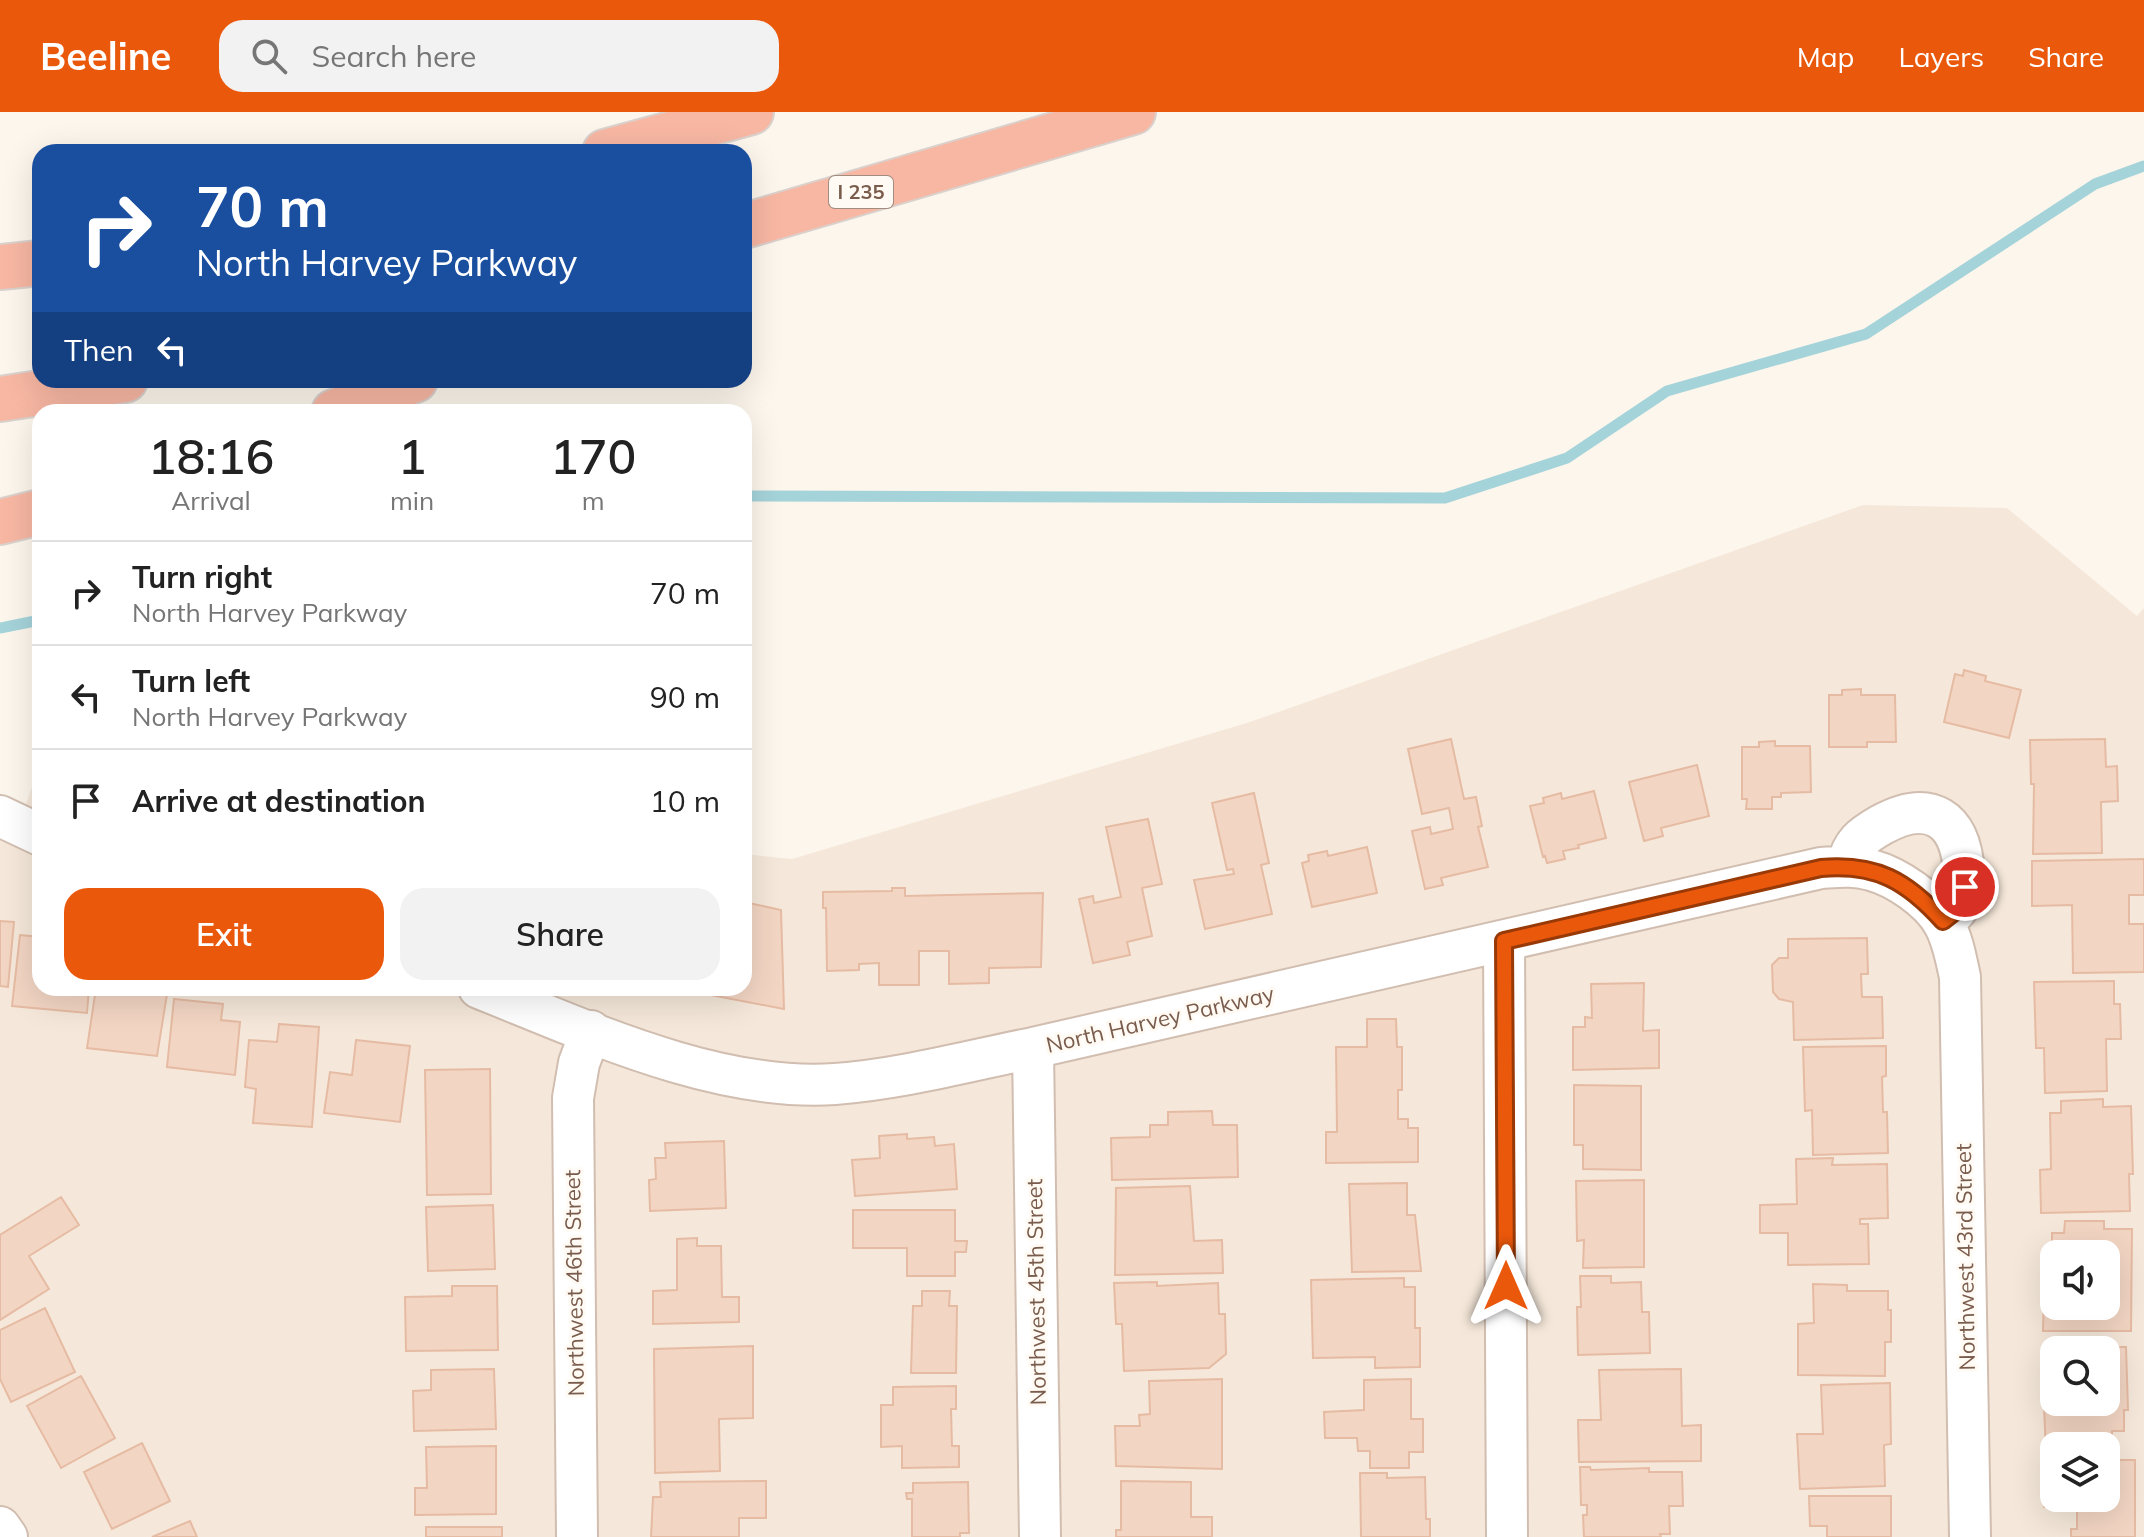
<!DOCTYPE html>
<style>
body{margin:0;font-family:Mulish,sans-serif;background:#f2f2f2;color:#222;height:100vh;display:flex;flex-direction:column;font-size:30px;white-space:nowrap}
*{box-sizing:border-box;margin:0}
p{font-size:26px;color:#767676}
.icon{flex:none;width:44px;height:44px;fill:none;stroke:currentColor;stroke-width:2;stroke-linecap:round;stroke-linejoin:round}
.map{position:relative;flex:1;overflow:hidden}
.sheet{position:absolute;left:32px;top:292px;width:720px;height:592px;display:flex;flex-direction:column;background:#fff;border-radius:24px;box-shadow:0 8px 32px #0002}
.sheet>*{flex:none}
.top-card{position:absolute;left:32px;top:32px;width:720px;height:244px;border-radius:24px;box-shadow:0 8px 32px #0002;background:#1a4fa0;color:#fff;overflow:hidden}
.tools{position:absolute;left:2040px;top:1128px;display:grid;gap:16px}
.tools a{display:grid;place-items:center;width:80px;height:80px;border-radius:16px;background:#fff;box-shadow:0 8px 32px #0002;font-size:40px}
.pin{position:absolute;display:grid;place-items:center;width:68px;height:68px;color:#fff;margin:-34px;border:4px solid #fff;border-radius:50%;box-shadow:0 2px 8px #0007}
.me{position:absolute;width:88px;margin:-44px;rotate:0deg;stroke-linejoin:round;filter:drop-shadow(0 0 6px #0008)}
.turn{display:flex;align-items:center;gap:28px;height:168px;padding:0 32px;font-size:36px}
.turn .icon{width:104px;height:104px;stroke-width:2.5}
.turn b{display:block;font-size:56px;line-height:68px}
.then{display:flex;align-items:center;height:76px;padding:0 32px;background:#0003;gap:16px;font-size:30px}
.eta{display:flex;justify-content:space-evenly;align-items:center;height:136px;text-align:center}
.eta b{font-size:48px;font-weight:600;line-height:56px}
.primary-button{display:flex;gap:16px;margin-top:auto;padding:16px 32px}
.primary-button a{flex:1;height:92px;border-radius:24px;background:#ea580c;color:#fff;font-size:32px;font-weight:600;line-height:92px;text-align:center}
.primary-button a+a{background:#f2f2f2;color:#222}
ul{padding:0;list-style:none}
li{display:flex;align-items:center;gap:24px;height:104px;padding:0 32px;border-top:2px solid #e0e0e0}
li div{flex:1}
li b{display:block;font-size:30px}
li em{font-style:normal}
header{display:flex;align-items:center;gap:48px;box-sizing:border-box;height:112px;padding:0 40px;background:#ea580c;color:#fff}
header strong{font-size:38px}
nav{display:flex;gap:44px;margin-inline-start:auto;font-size:28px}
.search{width:560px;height:72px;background:#f2f2f2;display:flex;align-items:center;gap:20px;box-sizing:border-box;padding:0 28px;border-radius:24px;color:#767676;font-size:30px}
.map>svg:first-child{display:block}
.residential{fill:#f5e8da;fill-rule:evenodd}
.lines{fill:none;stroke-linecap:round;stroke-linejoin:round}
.stream{stroke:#a5d3da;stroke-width:11}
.building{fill:#f3d5c3;stroke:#e6bba3;stroke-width:2;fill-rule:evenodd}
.minor-casing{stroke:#d1beb0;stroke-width:44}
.highway-casing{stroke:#dad1cd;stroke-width:48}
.minor{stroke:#fff;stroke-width:40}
.highway{stroke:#f7b7a3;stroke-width:44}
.route-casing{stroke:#983908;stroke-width:20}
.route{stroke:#ea580c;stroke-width:14}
.labels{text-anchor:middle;stroke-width:6;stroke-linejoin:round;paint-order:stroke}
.shield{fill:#fffaf3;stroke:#a28b7f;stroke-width:2}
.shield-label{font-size:20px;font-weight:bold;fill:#7a5c4d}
.street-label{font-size:22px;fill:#7a5c4d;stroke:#fffaf3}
</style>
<header>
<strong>Beeline</strong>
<div class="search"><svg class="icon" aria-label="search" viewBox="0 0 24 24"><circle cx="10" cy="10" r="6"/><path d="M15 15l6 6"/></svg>Search here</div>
<nav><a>Map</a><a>Layers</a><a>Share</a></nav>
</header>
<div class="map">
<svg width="2144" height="1425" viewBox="0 0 2144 1425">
<rect width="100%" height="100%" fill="#fdf6ec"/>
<path class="residential" d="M1863,393l144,3 130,108 7,-8v929h-2144v-697l12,3 28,-78v223h704v-134l48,5 458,-137zM2054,1142h52v52h-52zM2054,1238h52v52h-52zM2054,1334h52v52h-52z"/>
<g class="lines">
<path class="stream" d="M744,384l701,2 122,-40 100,-67 199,-57 229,-150 49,-18
M0,516l40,-8"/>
</g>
<path class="building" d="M1964,558l22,6 -1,5 36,9 -12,48 -65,-16 11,-48 8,2z
M1861,577v6h34l1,47h-29v5h-38v-52h13v-5z
M1451,627l13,60 12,-2 6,29 -4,1 10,40 -47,11 2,7 -18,4 -13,-58 18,-4 1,7 22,-5 -4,-21 -27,6 -14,-65z
M2105,627l1,28 11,-1 1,35 -17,1 1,51 -69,1 1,-70h-3l-1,-44z
M1775,629v5h35l1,46 -30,1v4h-9v12h-26l1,-10h-5v-52h17v-5z
M1697,653l12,51 -48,12 2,8 -19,5 -15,-59z
M1594,679l12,47 -28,7 1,3 -16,3 2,8 -18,4 -2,-7 -2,1 -13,-51 14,-3 -1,-5 18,-5 1,6z
M1254,681l15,70 -8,2 11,49 -67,15 -11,-49 40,-6 -1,-5 -6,1 -15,-67z
M1148,707l14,65 -20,4 10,48 -25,6 3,13 -37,8 -14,-64 14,-3 1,7 27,-6 -15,-70z
M1367,735l10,46 -65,14 -10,-44 7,-2 -1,-6 19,-4 1,5z
M2144,747v36h-15v29h15v48l-71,1 -1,-68 -40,1v-45z
M892,776h13v8l138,-3 -2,74 -52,1v15l-40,1v-33h-30v34h-40v-22l-20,1v6l-32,1 -1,-63h-3v-16l69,-1z
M744,790l37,8 3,99 -99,-19 1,-2h58z
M0,809l14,1 -6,65 -8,-1z
M20,823l20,2v51h49l-2,25 -75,-7z
M1867,826l1,36h-7l1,23h20l1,41 -89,2 -1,-38 -14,-3 -6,-7 -1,-27 7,-7h9v-19z
M2114,869v23h6l1,35h-15l1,52 -62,2 -1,-45h-8l-2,-66z
M1644,871l-1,48 16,-1v38l-86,2v-43h12v-10l7,1 -1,-34z
M96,876h72l-11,68 -70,-8z
M174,887l49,5 -2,16 19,2 -5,53 -68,-8z
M1367,907h29l1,28h5v43h-4v29h10v9h10v34l-92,1v-31h11l-1,-85h31z
M279,912l40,3 -7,100 -59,-4 3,-34 -11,-2 4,-47 28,2z
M356,928l54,6 -10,76 -76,-9 6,-41 22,3z
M1886,934v30l-4,1 1,35h4l1,41 -75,2 -1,-45 -7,1 -2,-64z
M490,957l1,125 -64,1 -2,-125z
M1574,973l67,1v84l-58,-1v-24h-9z
M2103,987v8l28,-1 2,68h-4l1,37 -89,2 -1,-43 11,-1 -1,-56h11v-12z
M1212,999l1,14h24l1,52 -126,3 -1,-42 39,-1v-12h18v-13z
M907,1022v5l27,-2 1,9 19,-2 3,45 -102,7 -3,-36 28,-2 -1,-22z
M724,1029l2,67 -76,3 -1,-31 7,-1 -1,-21h11l-1,-15z
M1833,1046l-1,7 55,-1 1,54 -28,1v5h8l1,40 -81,1v-32h-28v-28l37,-1 -1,-45z
M1644,1068v87l-61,1 1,-28 -7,1 -1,-60z
M1407,1071v32h8l6,56 -69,1 -3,-88z
M1190,1074l4,55 28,-1 1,33 -108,2 1,-87z
M61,1085l18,28 -50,31 20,33 -49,31v-85z
M493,1093l2,64 -67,2 -2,-64z
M853,1098h102v31h12l-1,11h-11v24h-48v-28h-54z
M2065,1109h39v8h28l-1,102h-88l1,-40h4v-24h4v-34h12zM2054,1142h52v52h-52z
M697,1126v8h24l1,51h17v25l-86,2v-33l24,-1v-51z
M1580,1164h31v7l30,-1 1,30h7l1,41 -72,2 -1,-48h4z
M1404,1166v9h11v41h5v39l-45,1v-11l-62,1 -2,-78z
M1157,1170v4l61,-3 1,31h6l1,40 -17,14 -85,3 -2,-47h-6l-2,-41z
M1813,1172l34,1v6h41v19h3v32h-6v34l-87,-1v-51l16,-1z
M452,1174h45l1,64 -92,1 -1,-54 47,-1z
M922,1179h28l-1,15h8l-1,67h-45l2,-67h9z
M45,1196l30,64 -64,30 -11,-23v-49z
M2099,1229v6h27l2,63h-4v21h-12v8h-7v7h-51v7h-8l-2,-47h5l-1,-53h6v49h52v-52h-44v-8z
M753,1234v72l-34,1 1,52 -65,2 -1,-124z
M494,1257l2,60 -82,2 -1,-40 18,-1v-20z
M1681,1257l1,57 19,-1v36l-122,1 -1,-42h23l-2,-50z
M81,1264l34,62 -54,30 -34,-62z
M1222,1267v90l-106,-3 -1,-40h25l-1,-11 11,-1 -1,-33z
M1411,1267v40h12v33h-14v16h-39v-17h-12l-1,-13h-32l-1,-26 40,-2v-30z
M1890,1271l1,61 -7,1 1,41 -85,3 -3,-55h26l-2,-49z
M956,1274v23h-5l1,37h7v21l-57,1v-22l-21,1v-42h12v-18z
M142,1331l28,58 -58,28 -28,-57z
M496,1334v68l-81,1v-27h12l-1,-41z
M2044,1347h10v39h52v-38h29v77h-64v-8h6v-22h-33z
M1580,1355h10l1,3 58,-2v4h33l1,34h-14l1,28h-10l1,3h-77l-1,-22h4v-10h-6z
M1360,1361h27v5l38,-1 1,42h4v18h-69z
M766,1369v37h-27v19h-88l2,-40h8l-1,-15z
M1121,1369l70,1v35h21v20h-96v-7h5z
M968,1370l1,51h-9v4h-48v-38h-5l-1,-6h7v-10z
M1809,1384h82v41h-64v-11h-17z
M190,1409l7,16h-45z
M426,1415h76v10h-76z"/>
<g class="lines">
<g class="minor-casing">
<path id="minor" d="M0,704l40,19
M1847,754c5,-23 15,-30 34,-41 49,-27 80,-7 83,48 0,12 1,26 -7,36 -3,5 -9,8 -14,12
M1504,829l3,596
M479,876c108,43 238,104 356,96 67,-5 133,-23 198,-36l788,-180c17,-1 33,-3 50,2 26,7 60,30 73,54 9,16 12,35 16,53l10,560
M1033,936l7,489
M0,1415l7,10
M577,1425l-4,-439 6,-35 12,-32"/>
</g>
<g class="highway-casing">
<path id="highway" d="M605,40l146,-40
M744,114l389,-114
M0,155l40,-4
M0,287l125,-19
M334,300l81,-32
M0,410l40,-10"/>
</g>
<use href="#minor" class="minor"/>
<use href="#highway" class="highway"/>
</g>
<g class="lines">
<g class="route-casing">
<path id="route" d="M1506,1174l-2,-345 317,-73c55,-5 86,13 122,53l14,-11 8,-23"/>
</g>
<use href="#route" class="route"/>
</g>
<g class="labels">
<rect class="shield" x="829" y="64" width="64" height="32" rx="6"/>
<g class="shield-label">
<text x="861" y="87">I 235</text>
</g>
<g class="street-label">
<text transform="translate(1160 907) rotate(-13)" y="8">North Harvey Parkway</text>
<text transform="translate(1965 1145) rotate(-91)" y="8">Northwest 43rd Street</text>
<text transform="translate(574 1171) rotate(-91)" y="8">Northwest 46th Street</text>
<text transform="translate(1036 1180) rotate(-91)" y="8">Northwest 45th Street</text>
</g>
</g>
</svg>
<div class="tools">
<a><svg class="icon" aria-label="sound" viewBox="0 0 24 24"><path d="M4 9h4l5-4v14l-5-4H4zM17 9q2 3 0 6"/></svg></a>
<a><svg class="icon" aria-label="search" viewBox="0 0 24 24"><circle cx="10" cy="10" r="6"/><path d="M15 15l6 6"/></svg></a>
<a><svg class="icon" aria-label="layers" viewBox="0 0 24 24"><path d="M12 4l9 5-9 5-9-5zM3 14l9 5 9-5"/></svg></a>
</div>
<div class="pin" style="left:1965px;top:775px;background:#d93025"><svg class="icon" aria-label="arrive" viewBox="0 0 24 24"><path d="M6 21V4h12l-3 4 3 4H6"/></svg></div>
<svg class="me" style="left:1506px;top:1174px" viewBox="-20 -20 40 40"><path d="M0-17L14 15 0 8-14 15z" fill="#ea580c" stroke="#fff" stroke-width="4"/></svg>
<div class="top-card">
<div class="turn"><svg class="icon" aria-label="right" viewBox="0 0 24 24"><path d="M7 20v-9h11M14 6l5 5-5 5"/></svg><div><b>70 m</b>North Harvey Parkway</div></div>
<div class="then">Then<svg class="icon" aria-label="left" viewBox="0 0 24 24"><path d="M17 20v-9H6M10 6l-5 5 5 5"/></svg></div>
</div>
<section class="sheet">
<div class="eta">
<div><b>18:16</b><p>Arrival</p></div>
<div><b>1</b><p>min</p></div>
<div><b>170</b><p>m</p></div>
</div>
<ul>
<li><svg class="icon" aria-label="right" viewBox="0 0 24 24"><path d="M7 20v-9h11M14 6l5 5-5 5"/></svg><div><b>Turn right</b><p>North Harvey Parkway</p></div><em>70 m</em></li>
<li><svg class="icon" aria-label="left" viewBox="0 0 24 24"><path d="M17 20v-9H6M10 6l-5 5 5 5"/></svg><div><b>Turn left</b><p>North Harvey Parkway</p></div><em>90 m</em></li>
<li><svg class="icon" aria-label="arrive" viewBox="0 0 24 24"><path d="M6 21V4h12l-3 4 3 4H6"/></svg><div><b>Arrive at destination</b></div><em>10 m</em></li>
</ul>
<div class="primary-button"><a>Exit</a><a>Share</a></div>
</section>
</div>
